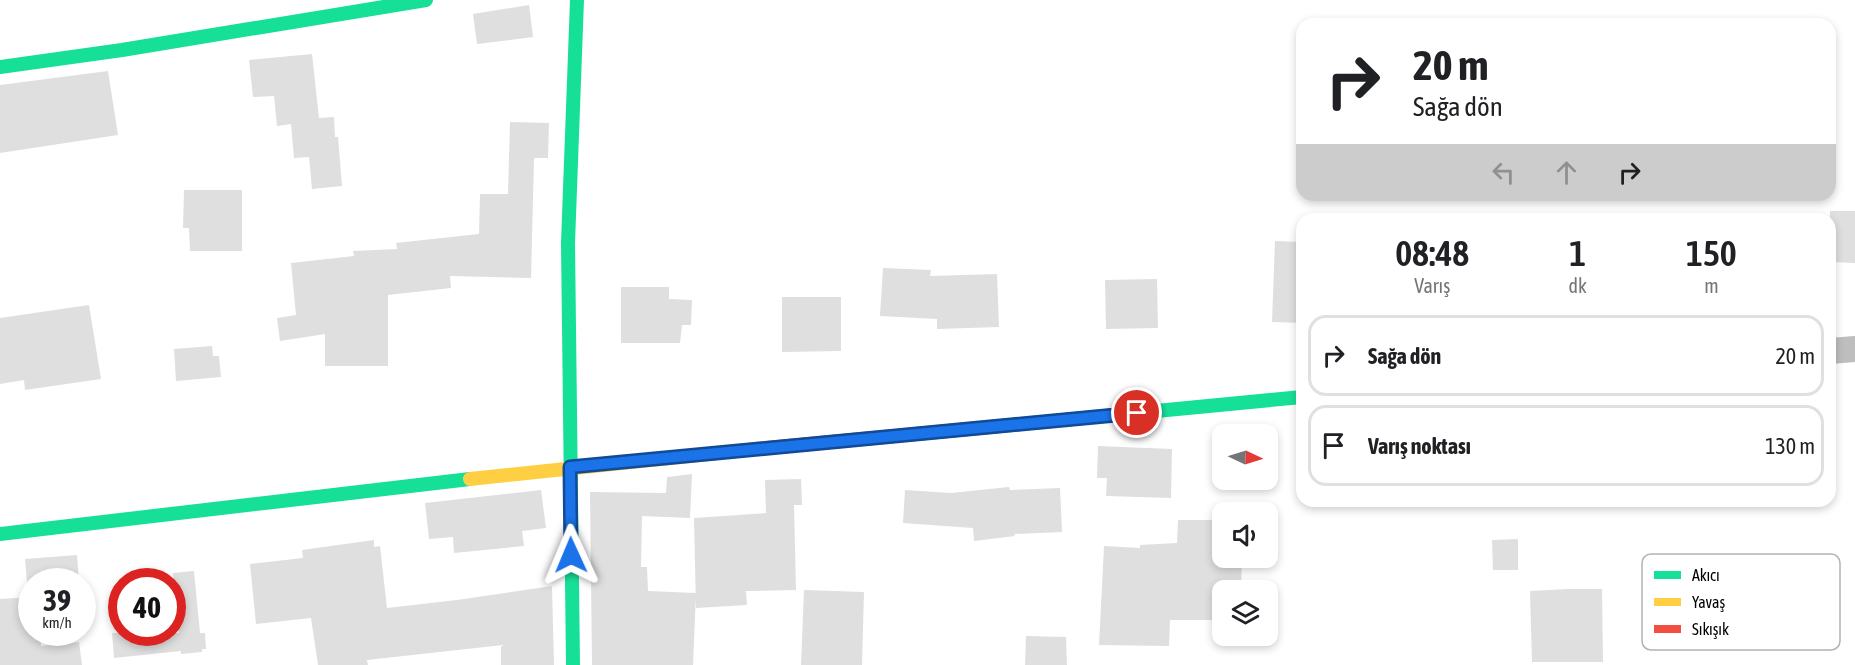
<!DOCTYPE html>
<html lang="tr">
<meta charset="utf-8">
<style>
body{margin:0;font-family:"Asap Condensed",sans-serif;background:#f6f6f6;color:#202124;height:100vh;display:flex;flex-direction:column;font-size:22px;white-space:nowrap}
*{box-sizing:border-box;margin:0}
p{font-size:20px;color:#757577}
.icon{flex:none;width:33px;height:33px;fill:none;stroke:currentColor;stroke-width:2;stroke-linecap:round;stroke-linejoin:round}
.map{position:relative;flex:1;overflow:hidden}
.sheet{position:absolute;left:1296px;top:213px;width:540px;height:294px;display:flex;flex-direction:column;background:#fff;border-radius:18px;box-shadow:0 3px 9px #0003}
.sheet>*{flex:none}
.guide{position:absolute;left:1296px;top:18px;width:540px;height:183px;border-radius:18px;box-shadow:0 3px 9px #0003;background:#fff;color:#202124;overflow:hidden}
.needle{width:39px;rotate:94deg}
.fabs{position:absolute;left:1212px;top:424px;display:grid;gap:12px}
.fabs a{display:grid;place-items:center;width:66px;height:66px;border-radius:12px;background:#fff;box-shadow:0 3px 9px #0003;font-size:30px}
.speed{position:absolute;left:18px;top:568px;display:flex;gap:12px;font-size:30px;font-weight:700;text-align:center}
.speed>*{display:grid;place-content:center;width:78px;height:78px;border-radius:50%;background:#fff;box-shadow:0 3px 9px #0003;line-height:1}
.speed small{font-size:15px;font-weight:400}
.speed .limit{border:9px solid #d22;background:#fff;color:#111}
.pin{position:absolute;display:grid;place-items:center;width:51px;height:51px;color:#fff;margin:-26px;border:3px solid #fff;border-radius:50%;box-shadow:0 2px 6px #0007}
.me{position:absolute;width:66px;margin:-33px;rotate:359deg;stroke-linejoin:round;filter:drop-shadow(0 0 4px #0008)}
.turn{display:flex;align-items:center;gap:21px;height:126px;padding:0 18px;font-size:27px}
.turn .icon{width:78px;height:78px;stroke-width:2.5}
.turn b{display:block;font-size:42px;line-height:51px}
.lanes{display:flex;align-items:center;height:57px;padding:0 18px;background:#0003;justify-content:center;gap:30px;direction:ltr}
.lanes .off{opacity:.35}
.eta{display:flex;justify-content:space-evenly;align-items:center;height:102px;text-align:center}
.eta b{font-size:36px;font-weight:600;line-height:42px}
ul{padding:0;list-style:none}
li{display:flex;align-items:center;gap:18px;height:81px;margin:0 12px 9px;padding:0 6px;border:3px solid #e0e0e0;border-radius:18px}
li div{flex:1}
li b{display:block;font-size:22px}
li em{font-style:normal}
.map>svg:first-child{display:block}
.building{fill:#dfdfdf}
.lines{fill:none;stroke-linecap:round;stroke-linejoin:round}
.street{stroke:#bebebe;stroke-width:26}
.fast{stroke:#16e098;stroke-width:14}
.slow{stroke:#ffcf43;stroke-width:14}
.jam{stroke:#f24e42;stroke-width:14}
.route-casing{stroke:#114b97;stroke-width:15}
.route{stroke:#1a73e8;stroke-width:10}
.key{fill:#fff;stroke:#b2b2b2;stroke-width:1.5}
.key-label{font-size:16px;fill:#000}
</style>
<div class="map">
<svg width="1855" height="665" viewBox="0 0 1855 665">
<rect width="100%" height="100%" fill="#fff"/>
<path class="building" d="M529,5l4,32 -56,7 -4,-30z
M312,54l7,64 15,-1 1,20h3l4,49 -30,3 -3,-32 -15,1 -3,-34 -14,2 -3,-30 -21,1 -4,-37z
M108,71l10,64 -118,18v-68z
M510,122l39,1 -1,35h-14l-3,120 -81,-2 1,12 -63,7v71h-63v-32l-45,7 -3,-23 19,-3 -5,-52 63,-7 -1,-5 44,-2 -1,-6 83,-9 1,-40h28z
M184,190h58v61h-52l-1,-23h-6z
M1830,211h25v52l-25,-1z
M1275,241l27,1v81l-30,-1z
M883,268l48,2 -1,6 67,-2 2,53 -62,2v-10l-57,-3z
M1157,279l1,49 -52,1 -1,-49z
M621,287h48v12l23,1 -1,25h-9l-2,18h-59z
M782,297h59v54l-59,1z
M89,305l12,74 -76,11 -1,-10 -24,4v-66z
M212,346l1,10h6l2,21 -45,4 -2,-32z
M1098,446l74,3 -1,49 -65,-2 1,-18h-10z
M692,474l-2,44 -48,-2 -1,51h6l1,24 48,2 -3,72h-101l-2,-173 76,1 1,-16z
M801,479l1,26h-8l2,85 -50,1 1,14 -51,3 -2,-90 72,-5 -1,-33z
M1009,487l1,3 50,-2 2,44 -48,2 1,2 -41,5 -1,-13 -70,-5 2,-33 46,3z
M541,490l5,38 -24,3 2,15 -70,7 -1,-16 -24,2 -4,-36z
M1178,520h44v38h20l-1,33h-19v29h-52l-1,26 -70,-1 5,-99 36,2v-3l37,-2z
M1518,539v31h-25l-1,-30z
M374,540v7l6,-1 7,62 70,-8 95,-14 2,79h-53v-19h2v-1l-136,15 1,5h-50l-7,-47 -55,6 -6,-60 53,-6 -1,-8z
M77,555l2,27h-52l-2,-23z
M194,571l6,62h5l1,16h-4v3l-21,2v-3l-67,7 -2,-25h67l-6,-60z
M1567,589h35l1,73h-71l-2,-71z
M804,590l60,2 -2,73h-61z
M32,597v36h9v13l38,-4 3,23h-82v-66z
M1026,636l40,1 1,28h-42z"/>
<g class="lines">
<path class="street" d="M1830,351l25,-2"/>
<path class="fast" d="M0,67l122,-17 304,-50
M1001,426l301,-29
M0,534l470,-55
M573,665l-5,-422 9,-243"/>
<path class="slow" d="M470,479l297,-31"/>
<path class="jam" d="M767,448l234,-22"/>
</g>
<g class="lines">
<g class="route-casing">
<path id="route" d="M571,555l-1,-88 567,-54"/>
</g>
<use href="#route" class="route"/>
</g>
<rect x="1642" y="554" width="198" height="96" rx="9" class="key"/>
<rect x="1654" y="571" width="27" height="8" fill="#16e098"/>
<rect x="1654" y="598" width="27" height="8" fill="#ffcf43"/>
<rect x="1654" y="625" width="27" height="8" fill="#f24e42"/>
<g class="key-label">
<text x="1692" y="581">Akıcı</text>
<text x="1692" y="608">Yavaş</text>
<text x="1692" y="635">Sıkışık</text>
</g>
</svg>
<div class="fabs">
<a><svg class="needle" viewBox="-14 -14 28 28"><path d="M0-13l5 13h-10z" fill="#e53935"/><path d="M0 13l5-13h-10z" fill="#757577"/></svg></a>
<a><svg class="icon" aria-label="sound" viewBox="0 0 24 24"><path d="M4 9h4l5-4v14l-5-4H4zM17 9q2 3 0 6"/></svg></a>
<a><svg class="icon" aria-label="layers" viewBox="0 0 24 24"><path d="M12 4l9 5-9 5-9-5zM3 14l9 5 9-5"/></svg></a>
</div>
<div class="speed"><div>39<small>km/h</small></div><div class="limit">40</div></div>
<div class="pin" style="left:1137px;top:413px;background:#d93025"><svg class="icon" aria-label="arrive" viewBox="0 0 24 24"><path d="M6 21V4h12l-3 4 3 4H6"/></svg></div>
<svg class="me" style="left:571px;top:555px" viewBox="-20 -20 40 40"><path d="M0-17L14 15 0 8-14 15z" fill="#1a73e8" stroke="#fff" stroke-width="4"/></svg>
<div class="guide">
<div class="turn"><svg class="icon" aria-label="right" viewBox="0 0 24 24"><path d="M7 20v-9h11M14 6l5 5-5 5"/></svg><div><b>20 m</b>Sağa dön</div></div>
<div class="lanes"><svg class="icon off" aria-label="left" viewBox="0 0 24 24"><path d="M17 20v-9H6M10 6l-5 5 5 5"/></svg><svg class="icon off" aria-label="ahead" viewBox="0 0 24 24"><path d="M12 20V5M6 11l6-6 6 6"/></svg><svg class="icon" aria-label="right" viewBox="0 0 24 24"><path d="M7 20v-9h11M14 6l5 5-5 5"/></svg></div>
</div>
<section class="sheet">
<div class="eta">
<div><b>08:48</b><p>Varış</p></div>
<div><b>1</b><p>dk</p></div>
<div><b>150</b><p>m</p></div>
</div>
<ul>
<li><svg class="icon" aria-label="right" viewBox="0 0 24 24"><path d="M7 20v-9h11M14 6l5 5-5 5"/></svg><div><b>Sağa dön</b></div><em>20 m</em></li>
<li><svg class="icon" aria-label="arrive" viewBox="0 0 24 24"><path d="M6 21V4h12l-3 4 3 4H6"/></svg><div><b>Varış noktası</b></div><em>130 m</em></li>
</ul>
</section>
</div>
